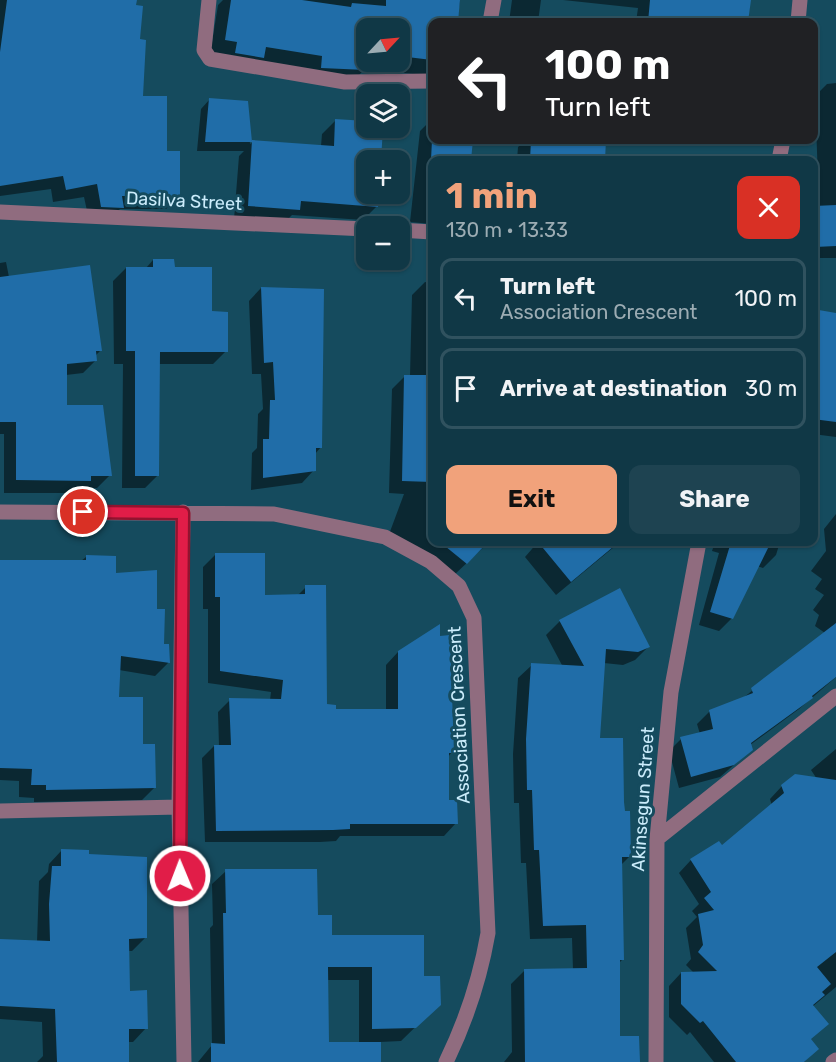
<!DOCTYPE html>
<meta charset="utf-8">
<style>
body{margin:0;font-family:Rubik,sans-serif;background:#1e4351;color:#f1f3f6;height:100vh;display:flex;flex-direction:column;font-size:22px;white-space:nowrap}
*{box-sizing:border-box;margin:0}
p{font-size:20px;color:#9cacb3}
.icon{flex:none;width:33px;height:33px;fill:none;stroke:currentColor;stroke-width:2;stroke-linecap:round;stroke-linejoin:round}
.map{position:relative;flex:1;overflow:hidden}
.sheet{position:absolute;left:428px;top:156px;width:390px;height:390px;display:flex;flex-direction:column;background:#103846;border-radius:12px;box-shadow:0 2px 4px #0004,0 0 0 2px #30525f}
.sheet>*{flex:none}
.guide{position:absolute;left:428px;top:18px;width:390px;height:126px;border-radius:12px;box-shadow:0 2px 4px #0004,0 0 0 2px #30525f;background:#202124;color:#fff;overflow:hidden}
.needle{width:39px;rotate:64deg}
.tools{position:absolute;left:356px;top:18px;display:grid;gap:12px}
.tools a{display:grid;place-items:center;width:54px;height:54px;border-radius:12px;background:#103846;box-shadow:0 2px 4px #0004,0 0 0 2px #30525f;font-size:30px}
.pin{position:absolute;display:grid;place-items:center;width:51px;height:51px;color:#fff;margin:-26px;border:3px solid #fff;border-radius:50%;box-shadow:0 2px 6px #0007}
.me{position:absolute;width:66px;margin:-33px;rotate:359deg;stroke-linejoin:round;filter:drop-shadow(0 0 4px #0008)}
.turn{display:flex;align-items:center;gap:21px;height:126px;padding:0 18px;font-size:27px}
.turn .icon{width:78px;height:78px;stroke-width:2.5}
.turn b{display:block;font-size:42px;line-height:51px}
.round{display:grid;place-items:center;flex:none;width:63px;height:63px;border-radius:12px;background:#1e4351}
.headline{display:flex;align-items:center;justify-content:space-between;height:102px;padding:0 18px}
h1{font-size:36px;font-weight:700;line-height:45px;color:#f1a27b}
.button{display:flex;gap:12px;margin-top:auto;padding:12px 18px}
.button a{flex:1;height:69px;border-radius:12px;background:#f1a27b;color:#111;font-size:24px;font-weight:700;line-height:69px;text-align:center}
.button a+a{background:#1e4351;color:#f1f3f6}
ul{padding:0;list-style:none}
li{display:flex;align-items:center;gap:18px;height:81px;margin:0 12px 9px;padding:0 6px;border:3px solid #30525f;border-radius:12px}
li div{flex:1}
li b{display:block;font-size:22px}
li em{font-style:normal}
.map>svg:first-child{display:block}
.shadow{fill:#0007;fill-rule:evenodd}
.building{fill:#206da8}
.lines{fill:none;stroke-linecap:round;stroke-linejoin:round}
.minor{stroke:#906c7f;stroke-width:15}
.route-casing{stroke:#92132f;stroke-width:15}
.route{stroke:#e11d48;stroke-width:10}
.labels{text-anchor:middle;stroke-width:6;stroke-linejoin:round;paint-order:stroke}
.street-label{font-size:18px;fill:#cbecfb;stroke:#154b5e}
</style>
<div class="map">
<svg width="836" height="1062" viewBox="0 0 836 1062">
<rect width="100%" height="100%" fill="#154b5e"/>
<path class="shadow" d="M0,0h135l6,97 25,56 13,43 -13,13h-46l-11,11h-20l-5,-23 -31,5 -2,-13 -51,7z
M223,0h237l-3,22h-25v54l-67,-7 -16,16 -139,-30 8,-50zM366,28h33v34h-33z
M512,0h29l-3,22h-29z
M563,0h187l-2,22h-112l2,-14z
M836,83v175h-23v-49l6,-2 -4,-111 12,-12z
M210,99l37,3 3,42 3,-2 68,4 1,-12 14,-14 30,3v5h16l-2,32h-14v34h12l-1,12 -14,14 -71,-5 -8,8 -50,-4 5,-63 5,-5h-47l4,-42z
M432,119v21h43l-4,4 -1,16h-38v64l-22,-2 10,-91z
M526,140h78l-1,20h-86l1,-13z
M153,260l20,9 37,44 16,38 -13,13h-55v111l-13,13h-23l1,-124h-9l-1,-83 13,-13h20z
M6,262l3,15 91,74 -5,5 1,4 -13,13 -17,2v32l44,68 -13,13h-15l-5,5h-73v-59h-4v-171z
M425,282l7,1v259h57l-36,34 -65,-39 16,-43 -15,-1 3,-104 13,-13h5l2,-81z
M261,288l60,159 -6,7 -1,16 -12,13 -51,7 1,-37 5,-5 1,-34 5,-5 -2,-35h-9l-3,-73z
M813,310l23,5v122l-23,-3z
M836,514v163l-37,32 -49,36 1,5 -31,27 -41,11 -10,-37 12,-12 19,-5 -3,-10 12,-12 34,-14 82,-65 -10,-7 4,-11 -6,-5 11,-15 -9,-6 7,-10 -11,-8 15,-20 -2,-22z
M538,542h82l-64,53 -31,-38z
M715,542h65l-4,13 -13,13 -6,-2 -25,52 -13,13 -20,-6 20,-72 -7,-2z
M215,555l48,41h34l9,-9 19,119 9,4h52v-45l12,-13 54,100 -4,5v45l8,21 -12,13h-104l-4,5 -16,1h-115l-3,-84 12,-12h5l-1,-34 12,-12h40l1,-8 -63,-9v-74h-5v-42z
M86,557l28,17 42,36 12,53 -13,13 -36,-6 -1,29 24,47 13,41 -13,13 -108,2v-4l-15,-1v-16l-19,-1v-218l81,-1z
M560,621l88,26 -13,13 -12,5 -19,-2 -5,77 24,63 6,54 -8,8 1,95 -4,4 1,73 19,25h-134l8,-10 -1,-68 14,-14h48l-1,-32 -42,1 -4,-76h-5l-2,-60h-5l-1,-49 5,-76 14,-13 31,2 -17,-32z
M836,749v238l-24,20 -2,33 7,9 -13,13h-90l-24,-30 -3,3 -18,-18v-31l12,-13h13l-8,-8 5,-6 -5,-31 11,-11 -5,-6 7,-7 -20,-31 12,-13 31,-13 50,-41 -2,-7 12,-13 35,-7 -6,-9z
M62,850l25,6 58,82 -13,13h-4l1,41 17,36 -13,14h-6l1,20h-91l6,-6 -1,-34 -42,-3v-78l37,1 2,-61 9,-9 1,-8z
M226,871l90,46 15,20 92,41 16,26 -38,37 -21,1v20h-182l14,-17 -2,-117 3,-3 -1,-41zM327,980h32v63h-32z"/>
<path class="building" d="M7,0h130l-1,5 7,1 -3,33 6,1 -3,56h24v55h13v46l-58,-1 2,12 -23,-1 -4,-23 -31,6 -3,-14 -63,10v-134z
M231,0h71l49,7 1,-4 34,3v-6h74l-2,22h-26v38l-33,-4v-28h-33v42l-45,-2 1,-12 -56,-9 -2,11 -29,-5 2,-11 -12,-2z
M650,0h101l-3,22h-100z
M209,98l39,3 4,41h-47z
M335,119l31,2v7h17l-2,32h-15v34h13l-1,13 -77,-6 -1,9 -52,-4 4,-66 82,6z
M432,140h41l-2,20h-40z
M531,140h75l-1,20h-75z
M836,205v41l-21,1 -1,-41z
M153,259h21l1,8h37v44l16,1v40h-68l-1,124h-24v-125h-9v-84h27z
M90,265l12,86h-6l1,10 -30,3v41h36l9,71h-21v5l-75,-1v-58h-16v-145z
M261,287l63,2 -2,159h-6v23l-53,7v-39h6l1,-39h5l-2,-38 -9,1z
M813,309l23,4v109l-23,-3z
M404,375h28v107l-30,-1z
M440,542h48l-21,22z
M538,542h81l-48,40z
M731,542h40l-38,77 -23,-7z
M215,553h50v42l40,-1v-9h21l1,119 9,1v4h62v-58l42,-27v12l10,-1 4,118h-5v47h8l1,24h-108v5l-17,1 -117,1 -2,-86h17l-2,-47 52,1 2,-19 -63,-9v-74h-5z
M86,555l30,1v17l41,-3v39h8l-1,35h5l1,19 -49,-7 -2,41h24v47h12l1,44 -110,2v-5h-15l1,-16 -32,-1v-208h86z
M620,588l30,59 -12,5 -32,-3 -6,89h23l1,64 1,9h5l1,46h-9l2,103h-4v76h19l1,26h-115l-1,-93 63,-1 -1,-43 -43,1 -4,-76h-5l-2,-60h-5l-1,-51 5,-76 53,3 -25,-46z
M836,623v54l-24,19 1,2 -62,45 2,7 -19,15 -43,12 -11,-40 33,-8 -4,-19 44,-17 -2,-5z
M795,774l41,6v172l-19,15 14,17 -9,8 3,3 -12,10 16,19 -18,15 8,10 -15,13h-68l-33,-41 -3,2 -19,-19v-32l36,-1 -19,-19 5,-7 -5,-31 16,-4 -10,-12 7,-6 -21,-33 29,-18 3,4 62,-52 -3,-8z
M61,849l28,1v4l58,3v81l-18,1 1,52 17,-1 1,39h-19v33h-72l-2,-53 -55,-3v-67l50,2 -1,-37 3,-38h9z
M225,869h92l1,46h14v20h92v41h16l1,29 -25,23 -44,1v-62h-44l1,75h52v20h-170v-19l14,1 -2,-131h3z"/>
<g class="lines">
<path class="minor" d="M209,0l-5,50 6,9 135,23 87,-1
M490,22l4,-22
M798,22l2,-22
M779,160l4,-20
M0,212l366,17
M399,230l33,2
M0,512l274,2 111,23 46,25 28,24 15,32 14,315c-8,46 -22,88 -42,129
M183,512l-4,295 5,255
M0,811l179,-4
M657,839l179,-143
M656,1062l1,-223 14,-147 28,-150
M833,1062l3,-2"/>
</g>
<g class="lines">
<g class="route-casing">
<path id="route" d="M83,512l100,1 -3,363"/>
</g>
<use href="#route" class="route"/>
</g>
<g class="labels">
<g class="street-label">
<text transform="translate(184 201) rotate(3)" y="6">Dasilva Street</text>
<text transform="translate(459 715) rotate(-93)" y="6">Association Crescent</text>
<text transform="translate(643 799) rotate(-86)" y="6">Akinsegun Street</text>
</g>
</g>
</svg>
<div class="tools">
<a><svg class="needle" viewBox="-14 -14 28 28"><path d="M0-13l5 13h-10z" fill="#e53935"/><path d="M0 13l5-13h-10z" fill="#9cacb3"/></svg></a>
<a><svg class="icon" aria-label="layers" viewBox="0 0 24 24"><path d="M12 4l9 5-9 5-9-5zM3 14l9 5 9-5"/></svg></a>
<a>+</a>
<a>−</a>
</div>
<div class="pin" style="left:83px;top:512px;background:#d93025"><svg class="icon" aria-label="arrive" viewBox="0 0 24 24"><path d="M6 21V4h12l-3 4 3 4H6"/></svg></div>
<svg class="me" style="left:180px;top:876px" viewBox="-20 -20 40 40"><circle r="17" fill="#e11d48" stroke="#fff" stroke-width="3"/><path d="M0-11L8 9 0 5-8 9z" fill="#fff"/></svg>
<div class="guide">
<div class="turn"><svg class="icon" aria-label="left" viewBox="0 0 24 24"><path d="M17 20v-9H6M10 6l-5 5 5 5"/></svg><div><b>100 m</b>Turn left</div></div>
</div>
<section class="sheet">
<div class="headline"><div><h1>1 min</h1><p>130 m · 13:33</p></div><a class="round" style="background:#d93025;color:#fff"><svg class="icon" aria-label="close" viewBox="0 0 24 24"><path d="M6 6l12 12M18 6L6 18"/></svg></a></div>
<ul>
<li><svg class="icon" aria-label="left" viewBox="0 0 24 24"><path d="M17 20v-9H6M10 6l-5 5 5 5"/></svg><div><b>Turn left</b><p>Association Crescent</p></div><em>100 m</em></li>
<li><svg class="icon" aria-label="arrive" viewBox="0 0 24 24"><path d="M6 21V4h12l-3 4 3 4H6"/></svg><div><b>Arrive at destination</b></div><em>30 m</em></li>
</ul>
<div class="button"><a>Exit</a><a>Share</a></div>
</section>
</div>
